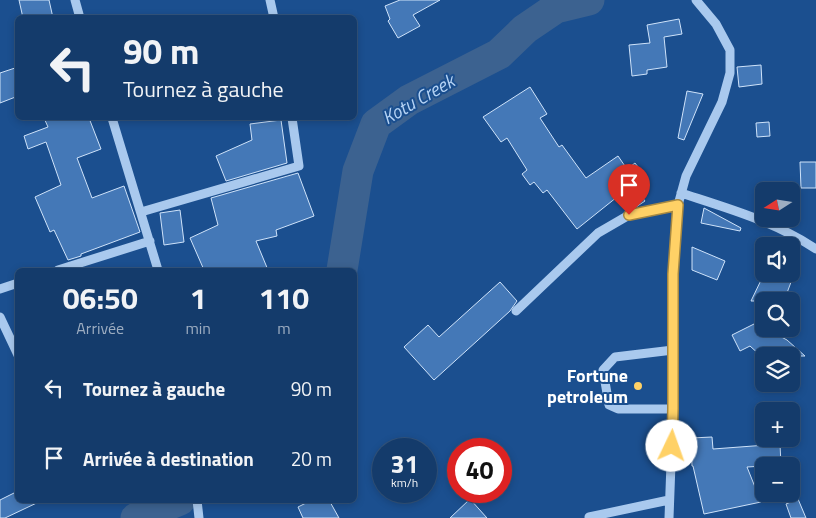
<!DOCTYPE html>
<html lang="fr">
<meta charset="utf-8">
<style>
body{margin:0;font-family:"Titillium Web",sans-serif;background:#1d4271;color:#f1f3f6;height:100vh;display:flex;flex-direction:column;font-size:19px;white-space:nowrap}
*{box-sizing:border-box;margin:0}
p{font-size:16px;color:#9dadc1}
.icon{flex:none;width:28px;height:28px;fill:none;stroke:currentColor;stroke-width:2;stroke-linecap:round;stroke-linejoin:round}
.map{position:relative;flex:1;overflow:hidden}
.panel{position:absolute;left:15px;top:268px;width:342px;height:235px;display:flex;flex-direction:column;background:#143b6b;border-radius:8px;box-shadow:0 2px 8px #0003,0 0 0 1px #33557e}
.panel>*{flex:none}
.guide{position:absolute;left:15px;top:15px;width:342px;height:105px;border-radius:8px;box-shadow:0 2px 8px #0003,0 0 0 1px #33557e;background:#143b6b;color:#f1f3f6;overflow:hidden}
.needle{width:32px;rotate:258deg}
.tools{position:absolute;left:755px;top:182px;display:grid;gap:10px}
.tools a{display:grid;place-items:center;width:45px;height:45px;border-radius:8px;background:#143b6b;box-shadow:0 2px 8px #0003,0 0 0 1px #33557e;font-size:25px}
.speed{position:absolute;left:372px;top:438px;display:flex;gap:10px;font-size:25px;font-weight:700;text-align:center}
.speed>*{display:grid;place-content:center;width:65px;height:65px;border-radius:50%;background:#143b6b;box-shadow:0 2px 8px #0003,0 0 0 1px #33557e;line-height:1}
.speed small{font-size:12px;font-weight:400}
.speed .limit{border:8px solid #d22;background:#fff;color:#111}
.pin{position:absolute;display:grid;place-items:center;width:42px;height:42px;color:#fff;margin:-51px -21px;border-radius:50% 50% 50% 0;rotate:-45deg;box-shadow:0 0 5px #0007}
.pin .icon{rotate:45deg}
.me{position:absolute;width:55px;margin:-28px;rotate:3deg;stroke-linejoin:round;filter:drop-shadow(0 0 4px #0008)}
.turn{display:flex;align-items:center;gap:18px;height:105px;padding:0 25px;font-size:22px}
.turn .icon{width:65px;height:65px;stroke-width:2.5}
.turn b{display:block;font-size:35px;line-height:42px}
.eta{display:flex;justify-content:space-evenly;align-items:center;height:85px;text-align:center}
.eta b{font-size:30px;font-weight:700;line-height:35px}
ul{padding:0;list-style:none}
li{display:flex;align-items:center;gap:15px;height:70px;padding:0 25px}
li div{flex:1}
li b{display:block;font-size:19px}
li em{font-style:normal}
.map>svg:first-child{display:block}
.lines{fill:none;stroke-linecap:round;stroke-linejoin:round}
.river{stroke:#3c6290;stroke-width:31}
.building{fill:#4478b7;stroke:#cfe3fa}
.minor{stroke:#a9c9ee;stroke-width:9}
.route-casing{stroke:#a68842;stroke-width:12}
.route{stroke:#ffd166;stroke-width:9}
.poi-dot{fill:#ffd166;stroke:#1b4f8f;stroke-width:2}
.labels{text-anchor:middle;stroke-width:4;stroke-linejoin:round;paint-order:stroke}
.poi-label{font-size:18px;font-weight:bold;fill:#fff;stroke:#1b4f8f;text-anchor:end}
.water-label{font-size:19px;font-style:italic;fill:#b5d3f5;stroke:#1b4f8f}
</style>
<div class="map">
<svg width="816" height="518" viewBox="0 0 816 518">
<rect width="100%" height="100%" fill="#1b4f8f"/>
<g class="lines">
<path class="river" d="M342,270l16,-99 18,-47 33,-24 90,-46 26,-25 31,-21 33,-8
M136,518l44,-18"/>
</g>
<path class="building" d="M19,0h30l4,18h-30z
M400,0h40l-27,15 7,11 -22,12 -10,-17 2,-2 -5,-13z
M679,19l3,15 -18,3 3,30 -20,3v4l-15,2 -3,-31 21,-2 -3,-18z
M761,65l1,19 -23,3 -2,-20z
M18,67v29l-18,7v-30z
M530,87l17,27 -7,4 19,29 3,-2 24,33 32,-22 9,13 8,-6 12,16 -12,9 10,13 -9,6 -8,2 -11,-12 -40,32 -30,-39 -4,3 -9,-11 -4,3 -8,-11 5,-4 -20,-32 -6,4 -18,-25z
M687,91l16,3 -19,46 -6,-2z
M44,118h45l12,31 -24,9 15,40 32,-12 16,46 -59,22v2l-13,4 -14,-30 -4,2 -15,-35 26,-12 -15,-43 -18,7 -4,-13 24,-9z
M281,120l6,43 -61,18 -10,-25 36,-16 -2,-16z
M769,122l1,14 -13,1 -1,-14z
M800,162h16v26h-15z
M298,173l16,43 -38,14 1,6 -21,5 12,29h-64l-14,-32 28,-13 -7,-27z
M704,208l37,20 -1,3 -39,-8z
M180,210l4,32 -20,3 -4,-32z
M692,247l33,14 -8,19 -25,-10z
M764,274h30l-10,27h-33z
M500,282l17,19 -7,10 -76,69 -30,-33 24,-22 11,12z
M764,319v10h9l-1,3 15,8 18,16h-44l-11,-10 -10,5 -8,-16z
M712,437l1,12 67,-5 1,21 -34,2 14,35 -57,12 -11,-48h-1l-1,-28z
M18,491v9h25l-38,18h-5v-18z
M470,499l17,19h-37z
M798,499l8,19h-15l-5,-14z
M312,500h17l10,18h-36l-5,-11z"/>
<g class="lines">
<path class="minor" d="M75,0l5,18
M270,0l4,18
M112,118l46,152
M681,193c49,16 92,28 135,56
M141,212l158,-46 -7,-48
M58,270l92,-29
M0,289l18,-6
M516,311l82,-78 31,-18 49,-10
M0,317l18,38
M673,350l-58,7 -12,13 6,35 9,4h55
M197,500l2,18
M589,517l80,-17
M669,518l4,-109v-135l5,-69 8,-29 36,-74 8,-29v-23l-14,-26 -20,-24"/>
</g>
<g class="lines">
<g class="route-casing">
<path id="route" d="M629,215l49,-10 -5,69v135l-1,37"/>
</g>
<use href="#route" class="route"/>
</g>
<circle class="poi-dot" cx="638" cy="386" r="5"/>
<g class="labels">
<g class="poi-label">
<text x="628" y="382">Fortune<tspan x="628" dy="21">petroleum</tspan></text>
</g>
<g class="water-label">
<text transform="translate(418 99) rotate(-30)" y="7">Kotu Creek</text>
</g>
</g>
</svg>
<div class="tools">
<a><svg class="needle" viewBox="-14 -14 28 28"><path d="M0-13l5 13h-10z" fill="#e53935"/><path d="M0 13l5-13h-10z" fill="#9dadc1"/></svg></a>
<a><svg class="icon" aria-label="sound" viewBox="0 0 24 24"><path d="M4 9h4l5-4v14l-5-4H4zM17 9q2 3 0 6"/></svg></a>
<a><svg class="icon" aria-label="search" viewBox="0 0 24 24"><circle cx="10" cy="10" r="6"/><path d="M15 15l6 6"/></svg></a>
<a><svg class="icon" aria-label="layers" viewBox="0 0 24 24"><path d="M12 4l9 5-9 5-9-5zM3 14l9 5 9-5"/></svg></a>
<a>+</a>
<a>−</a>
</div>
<div class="speed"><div>31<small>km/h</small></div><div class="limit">40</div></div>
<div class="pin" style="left:629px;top:215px;background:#d93025"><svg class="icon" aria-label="arrive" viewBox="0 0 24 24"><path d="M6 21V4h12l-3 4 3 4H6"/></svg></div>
<svg class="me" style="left:672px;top:446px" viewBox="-20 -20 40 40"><circle r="19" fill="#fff"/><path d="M0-13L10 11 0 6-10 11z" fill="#ffd166"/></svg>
<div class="guide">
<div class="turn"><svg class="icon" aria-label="left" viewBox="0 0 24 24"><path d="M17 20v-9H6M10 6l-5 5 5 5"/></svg><div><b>90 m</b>Tournez à gauche</div></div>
</div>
<section class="panel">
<div class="eta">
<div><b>06:50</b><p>Arrivée</p></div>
<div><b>1</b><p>min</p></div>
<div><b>110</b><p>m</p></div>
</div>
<ul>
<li><svg class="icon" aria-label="left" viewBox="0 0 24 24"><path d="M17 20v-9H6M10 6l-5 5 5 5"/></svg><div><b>Tournez à gauche</b></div><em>90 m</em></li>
<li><svg class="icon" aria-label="arrive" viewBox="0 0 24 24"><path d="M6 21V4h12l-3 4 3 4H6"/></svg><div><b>Arrivée à destination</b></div><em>20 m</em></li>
</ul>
</section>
</div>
